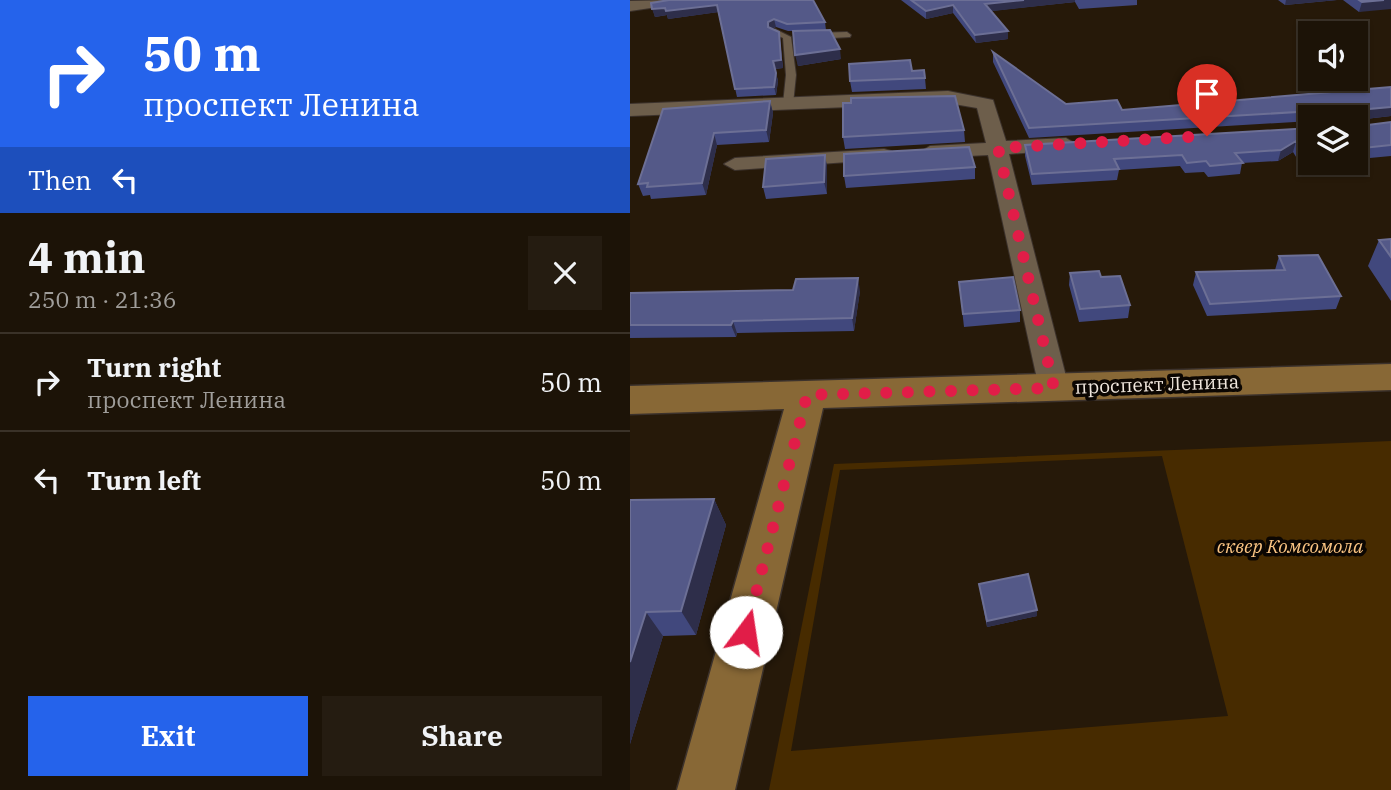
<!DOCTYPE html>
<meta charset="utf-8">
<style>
body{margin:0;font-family:"IBM Plex Serif",serif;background:#251c11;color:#f1f3f6;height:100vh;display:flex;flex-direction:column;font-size:26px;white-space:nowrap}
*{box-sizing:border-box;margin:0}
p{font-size:23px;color:#a09e9b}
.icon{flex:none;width:38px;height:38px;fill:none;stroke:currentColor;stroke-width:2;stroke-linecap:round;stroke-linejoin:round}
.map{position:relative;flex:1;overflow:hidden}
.details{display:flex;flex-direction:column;background:#1c1307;width:630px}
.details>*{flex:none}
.hud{background:#2563eb;color:#fff;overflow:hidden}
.fabs{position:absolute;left:668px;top:21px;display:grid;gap:14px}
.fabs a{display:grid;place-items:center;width:70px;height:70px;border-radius:0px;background:#1c1307;box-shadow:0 2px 5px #0004,0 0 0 2px #3a3228;font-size:35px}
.pin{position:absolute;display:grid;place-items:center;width:60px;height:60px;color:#fff;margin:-72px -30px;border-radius:50% 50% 50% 0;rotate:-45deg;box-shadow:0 0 7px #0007}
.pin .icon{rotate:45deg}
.me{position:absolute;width:77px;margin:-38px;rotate:14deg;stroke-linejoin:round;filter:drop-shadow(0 0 5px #0008)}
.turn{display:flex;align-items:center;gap:24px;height:147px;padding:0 28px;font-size:32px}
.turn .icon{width:91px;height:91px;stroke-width:2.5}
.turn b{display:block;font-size:49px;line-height:60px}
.then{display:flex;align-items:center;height:66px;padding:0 28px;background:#0003;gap:14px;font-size:26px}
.round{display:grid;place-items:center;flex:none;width:74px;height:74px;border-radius:0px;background:#251c11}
.head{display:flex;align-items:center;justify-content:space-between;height:119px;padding:0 28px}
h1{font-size:42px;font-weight:700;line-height:52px}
.cta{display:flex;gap:14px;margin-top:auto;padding:14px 28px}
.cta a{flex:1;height:80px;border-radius:0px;background:#2563eb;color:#fff;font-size:28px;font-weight:700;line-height:80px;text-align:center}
.cta a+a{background:#251c11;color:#f1f3f6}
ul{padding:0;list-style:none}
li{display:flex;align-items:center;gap:21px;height:98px;padding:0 28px;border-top:2px solid #3a3228}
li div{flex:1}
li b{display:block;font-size:26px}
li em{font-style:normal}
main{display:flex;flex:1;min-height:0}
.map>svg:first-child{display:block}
.green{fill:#472b00;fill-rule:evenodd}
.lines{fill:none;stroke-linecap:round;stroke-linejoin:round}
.lane-casing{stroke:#3c322c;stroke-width:2}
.street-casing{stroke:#3c322c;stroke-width:2}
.secondary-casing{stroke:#3c322c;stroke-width:3}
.lane{fill:#6d5e4b;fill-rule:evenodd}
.street{fill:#6d5e4b;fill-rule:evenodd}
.secondary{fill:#886836;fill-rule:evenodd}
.wall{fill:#41487d}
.shaded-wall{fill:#2e2e4a}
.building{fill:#545988;stroke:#6c6f95;stroke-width:2}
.route{stroke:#e11d48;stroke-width:12;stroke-dasharray:0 21.6}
.labels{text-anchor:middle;stroke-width:7;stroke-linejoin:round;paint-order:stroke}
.street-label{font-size:19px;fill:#f0e7dd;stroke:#0b0602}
.park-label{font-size:19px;font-style:italic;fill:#fbc583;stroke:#0b0602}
</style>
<main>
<section class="details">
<div class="hud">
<div class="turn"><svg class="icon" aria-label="right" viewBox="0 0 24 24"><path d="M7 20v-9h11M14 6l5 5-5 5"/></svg><div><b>50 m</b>проспект Ленина</div></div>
<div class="then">Then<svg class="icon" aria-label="left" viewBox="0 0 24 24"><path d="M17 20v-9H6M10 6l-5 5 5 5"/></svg></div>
</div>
<div class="head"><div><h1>4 min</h1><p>250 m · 21:36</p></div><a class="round"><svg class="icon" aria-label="close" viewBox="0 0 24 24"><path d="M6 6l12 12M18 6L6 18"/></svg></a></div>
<ul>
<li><svg class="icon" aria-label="right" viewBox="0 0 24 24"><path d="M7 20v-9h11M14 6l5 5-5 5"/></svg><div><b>Turn right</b><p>проспект Ленина</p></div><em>50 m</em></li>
<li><svg class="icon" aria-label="left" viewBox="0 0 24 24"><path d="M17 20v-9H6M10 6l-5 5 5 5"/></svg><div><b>Turn left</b></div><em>50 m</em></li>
</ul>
<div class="cta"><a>Exit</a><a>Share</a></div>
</section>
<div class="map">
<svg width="761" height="790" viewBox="0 0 761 790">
<rect width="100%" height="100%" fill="#261909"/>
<path class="green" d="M761,441v349h-622l65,-326zM532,456l66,260 -437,35 49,-281z"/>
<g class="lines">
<g class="lane-casing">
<path id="lane" d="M145,29l16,8 5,38 -3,29 -5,3 -5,-3 3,-29 -3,-37 -12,-6z
M217,32l4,3 -1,2 -36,2 -4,-3 4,-3z"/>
</g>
<g class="street-casing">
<path id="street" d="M49,0l-8,5 -41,6v-10z
M318,91l45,9 13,41 60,-3 10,6 -10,6 -57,4 60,234 -5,7 -10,4 -10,-4 -5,-7 -51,-233 -58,3 -10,-6 10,-6 56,-3 -9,-35 -29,-5 -318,13v-12z
M254,149l7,2 3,4 -3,4 -156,11 -11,-6 11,-6z"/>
</g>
<g class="secondary-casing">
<path id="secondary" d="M761,364v26l-568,18 -88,382h-58l107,-381 -154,5v-28z"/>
</g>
<use href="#lane" class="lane"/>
<use href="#street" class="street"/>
<use href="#secondary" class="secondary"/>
</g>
<path class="wall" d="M271,0h236v5l-58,4 -4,-7 -84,9 17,28 -32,4 -23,-30 -27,6z
M648,0h59l-52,5z
M713,0h48l-32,12z
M21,3l174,19 1,8 15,29 -43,7 -5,-35h-5l-12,-4 -4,2 8,11 3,28 -8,1 3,12 -2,14 -39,2 -19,-85 -50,7 -1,-4 -12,2z
M363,52l73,52 56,6 269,-23v31v-2l-34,4v4l3,2 31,-4v34l-32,3 -3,-3v-39h-45v4l-282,17 -36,-76z
M282,71l13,7 1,11 -74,3 -2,-11z
M140,101l3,12 -4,29 -52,3 -11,50 -55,4 -1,-4 -7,1 -5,-12 25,-75z
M681,128v31l-13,1 -5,-8 -15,9 -36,2 -2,11 -32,3 -4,-5 -19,1 -5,-7 -61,4 -2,10 -85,5 -7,-29v-11z
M334,130l1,12 -120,7 -2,-12z
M195,155l2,12v27l-61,5 -3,-12z
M345,167v12l-129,9 -2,-12z
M761,239v62l-23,-35 11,-26z
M649,256l62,40 -5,13 -129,7 -14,-31 3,-13 79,-2z
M440,273l31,4 29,28 -2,13 -49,4 -10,-37z
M329,282l61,28v12l-56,5z
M230,291l-6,40 -117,2 -1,4 -106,1v-45z
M84,499l12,26 -30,110 -33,1 -33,108v-244z
M349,584l58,26v6l-50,11z"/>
<path class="shaded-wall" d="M394,0h51v2l-90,10v-8z
M656,0h51l-52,5z
M754,0h7v9l-32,3 3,-10z
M87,5l2,7 -51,7 -1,-4 -12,2 -3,-8z
M323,5v8l-27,6v-8z
M144,19l2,8 -7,3 -1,-8z
M378,31v8l-32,4 -1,-8z
M149,32l4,36 -9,1 -1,-8z
M210,49l1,10 -43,7 -3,-11z
M146,73l2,8 -2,14 -2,-8z
M140,101l3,12 -4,29 -3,-12z
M761,107v9l-35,4 2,-10z
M84,133l3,12 -11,50 -4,-12z
M666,141l-3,11 -15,9 3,-11z
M195,155l2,12v27l-3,-12z
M228,278l2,13 -6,40 -2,-13z
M103,321l4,12 -1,4 -5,-12z
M84,499l12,26 -30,110 -15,-24z
M407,610v6l-50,11v-6z
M16,612l17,24 -33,108v-82z"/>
<path class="building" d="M39,0h144l12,22 -38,2 -13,-5 -6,3v5l11,5 2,28 -8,1 3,12 -2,14 -39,2 -18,-84 -51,6 -1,-3 -13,1 -1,-6z
M281,0h113l-39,4 23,27 -33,4 -22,-30 -27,6z
M729,0h25l-22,2z
M200,30l10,19 -45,6 -2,-24z
M363,52l73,52 51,-4 5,10 269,-23v20l-33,3 -1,14 3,2 31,-4v23l-28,3 -2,-2h-5v-29h-40l1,-3 -3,-3 -285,17z
M280,60l2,11 12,-1 1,8 -75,3 -1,-17z
M325,96l9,34 -121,7v-34h8v-5z
M140,101l-4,29 -52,3 -12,50 -55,4 1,-4 -10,1 25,-75z
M681,128v21h-10l-5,-8 -15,9 -46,3 8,10 -33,3 -4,-5 -19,2 -5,-8 -68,4 5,10 -87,5 -7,-29z
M339,147l6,20 -131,9v-22z
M195,155l-1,27 -61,5 3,-28z
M761,239v18l-12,-17z
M688,255l23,41 -131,8 -14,-32 89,-2 -6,-14z
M469,271l2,6 19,-1 10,29 -50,4 -10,-36z
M383,277l7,33 -57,4 -4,-32z
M228,278l-6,40 -119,3 -2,4h-101v-32l163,-3 3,-11z
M84,499l-33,112 -35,1 -16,50v-162z
M398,574l9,36 -50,11 -8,-37z"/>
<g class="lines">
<path class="route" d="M116,632l61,-237 247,-7 -56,-240 209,-12"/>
</g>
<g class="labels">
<g class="street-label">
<text transform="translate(527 384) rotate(-2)" y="7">проспект Ленина</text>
</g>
<g class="park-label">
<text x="660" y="553">сквер Комсомола</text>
</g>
</g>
</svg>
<div class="fabs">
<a><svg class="icon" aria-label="sound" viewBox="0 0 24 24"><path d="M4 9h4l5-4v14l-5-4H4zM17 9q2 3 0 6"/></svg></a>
<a><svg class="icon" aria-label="layers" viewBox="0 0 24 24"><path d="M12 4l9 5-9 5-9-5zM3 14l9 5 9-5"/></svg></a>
</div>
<div class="pin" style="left:577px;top:136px;background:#d93025"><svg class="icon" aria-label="arrive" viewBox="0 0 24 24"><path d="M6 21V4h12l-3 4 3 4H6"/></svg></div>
<svg class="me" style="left:116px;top:632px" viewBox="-20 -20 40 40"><circle r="19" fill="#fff"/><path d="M0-13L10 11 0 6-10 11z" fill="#e11d48"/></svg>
</div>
</main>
